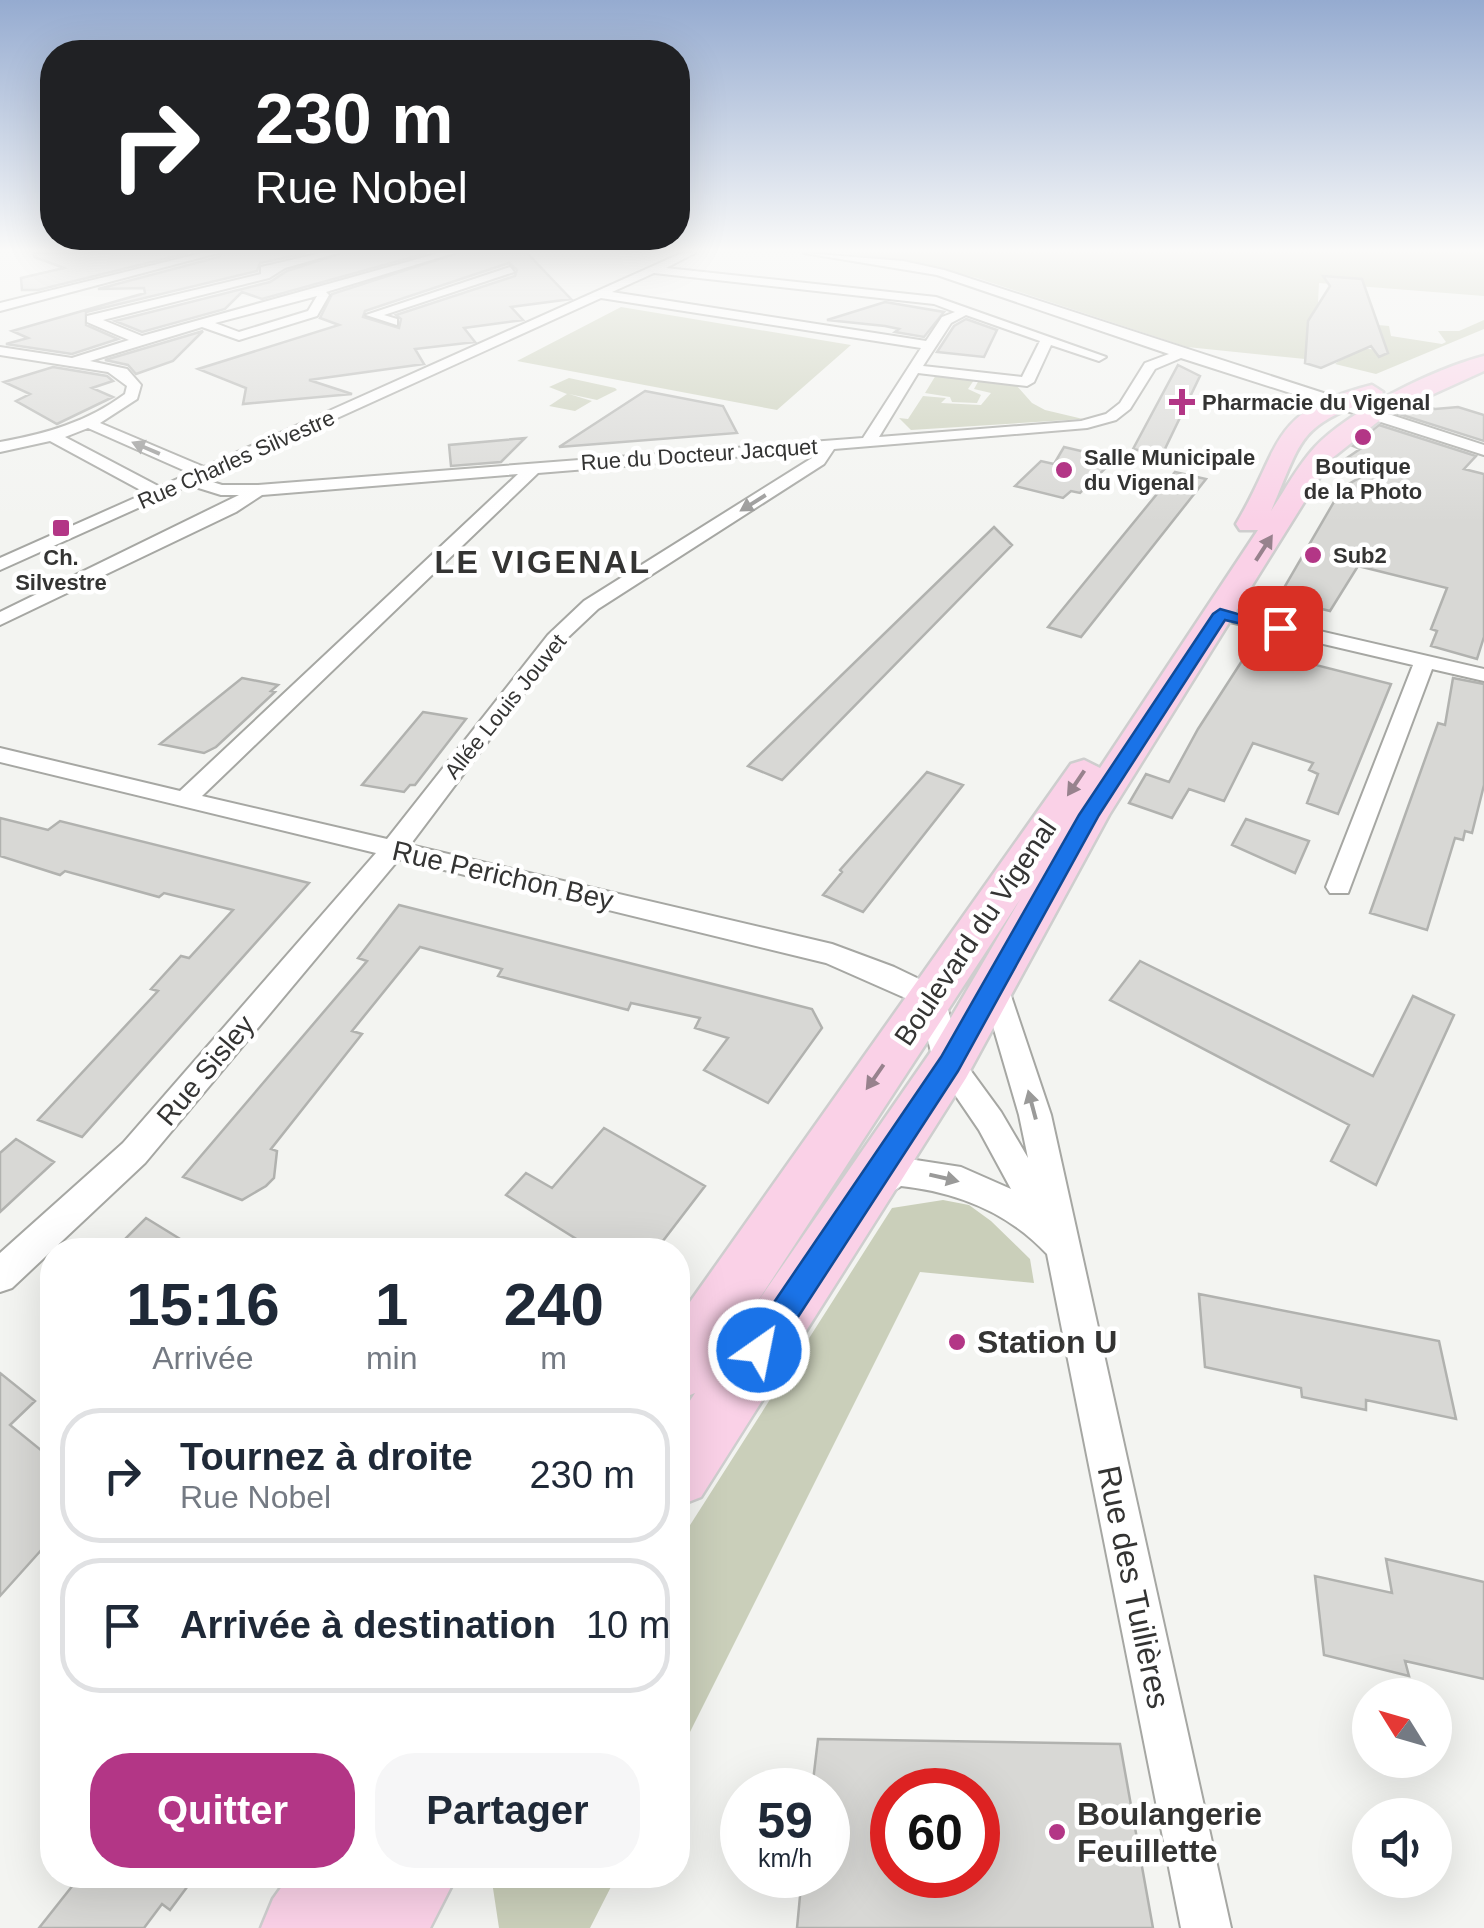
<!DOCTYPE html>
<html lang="fr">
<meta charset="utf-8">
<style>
body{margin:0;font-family:Arial,sans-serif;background:#f6f6f7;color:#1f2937;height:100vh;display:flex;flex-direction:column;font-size:38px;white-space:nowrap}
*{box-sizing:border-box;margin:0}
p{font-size:32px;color:#747a83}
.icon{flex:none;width:55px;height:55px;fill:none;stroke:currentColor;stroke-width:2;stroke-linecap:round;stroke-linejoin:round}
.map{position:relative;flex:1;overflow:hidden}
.drawer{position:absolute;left:40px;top:1238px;width:650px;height:650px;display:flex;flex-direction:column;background:#fff;border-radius:40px;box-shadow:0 10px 40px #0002}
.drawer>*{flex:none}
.banner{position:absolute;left:40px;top:40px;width:650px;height:210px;border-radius:40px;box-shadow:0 10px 40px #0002;background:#202124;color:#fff;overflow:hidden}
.needle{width:65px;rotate:307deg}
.buttons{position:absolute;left:1352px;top:1678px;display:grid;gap:20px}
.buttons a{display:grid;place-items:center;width:100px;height:100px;border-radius:50%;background:#fff;box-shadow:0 10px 40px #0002;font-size:50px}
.speed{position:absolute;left:720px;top:1768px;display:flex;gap:20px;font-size:50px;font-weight:700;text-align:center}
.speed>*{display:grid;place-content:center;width:130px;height:130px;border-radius:50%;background:#fff;box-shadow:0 10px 40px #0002;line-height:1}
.speed small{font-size:25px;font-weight:400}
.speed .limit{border:15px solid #d22;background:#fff;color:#111}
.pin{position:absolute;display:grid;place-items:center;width:85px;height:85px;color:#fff;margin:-42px;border-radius:20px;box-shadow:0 5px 15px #0006}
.me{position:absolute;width:110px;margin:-55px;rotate:33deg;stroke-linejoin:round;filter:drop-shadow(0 0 8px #0008)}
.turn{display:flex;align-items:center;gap:35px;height:210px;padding:0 50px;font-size:45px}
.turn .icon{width:130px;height:130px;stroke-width:2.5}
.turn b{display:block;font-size:70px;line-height:85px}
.eta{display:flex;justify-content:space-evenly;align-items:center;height:170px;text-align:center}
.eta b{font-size:60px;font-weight:800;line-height:70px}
.button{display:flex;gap:20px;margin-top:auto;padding:20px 50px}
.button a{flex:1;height:115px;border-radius:40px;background:#b33686;color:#fff;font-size:40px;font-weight:800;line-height:115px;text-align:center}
.button a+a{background:#f6f6f7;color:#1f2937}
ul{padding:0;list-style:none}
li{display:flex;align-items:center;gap:30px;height:135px;margin:0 20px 15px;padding:0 30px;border:5px solid #e0e1e3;border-radius:40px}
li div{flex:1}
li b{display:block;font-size:38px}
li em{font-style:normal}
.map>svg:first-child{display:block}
.green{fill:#cacfba}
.building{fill:#d8d8d5;stroke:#b1b2af;stroke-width:2.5;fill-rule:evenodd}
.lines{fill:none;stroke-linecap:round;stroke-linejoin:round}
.street-casing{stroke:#a6a7a3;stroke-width:4}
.primary-casing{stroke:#cecece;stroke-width:5}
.street{fill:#fff;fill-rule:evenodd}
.primary{fill:#fad1e7;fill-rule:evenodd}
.oneway{fill:#9a9a99}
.oneway2{fill:#97828d}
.route{fill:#1a73e8;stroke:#114b97;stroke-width:2.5}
.poi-dot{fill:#b33686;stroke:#fff;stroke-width:4}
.labels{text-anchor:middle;stroke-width:9;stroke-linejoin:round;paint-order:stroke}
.far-poi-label{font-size:22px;font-weight:bold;fill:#343433;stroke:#fff;text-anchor:start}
.far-street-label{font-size:22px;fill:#343433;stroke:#fff}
.street-label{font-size:28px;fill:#343433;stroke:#fff}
.far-district-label{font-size:32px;font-weight:bold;letter-spacing:2.5px;fill:#343433;stroke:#fff}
.near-poi-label{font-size:32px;font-weight:bold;fill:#343433;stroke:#fff;text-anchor:start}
.near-street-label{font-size:32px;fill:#343433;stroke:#fff}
</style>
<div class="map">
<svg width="1484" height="1928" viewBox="0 0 1484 1928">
<rect width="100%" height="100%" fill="#f3f4f1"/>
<path class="green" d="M846,253h638v43l-165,-13 -4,77 -128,-13 -210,-69 -51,-13z
M621,307l230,38 -74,65 -260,-49z
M1484,320v9l-108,45 -41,-10 4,-3 -4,-3 12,-11 33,3 -2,-25 11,1 2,10 51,8 4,-2 -8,-11h21z
M936,375l38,5 -6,9 13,6 -4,8 -25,-1 -2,-5 -25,-4z
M569,378l46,10 2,2 -20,10 -28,-6 23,7 -17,10 -26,-5 18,-12 -18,-7z
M979,380l38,6 15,17 13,7 38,9 -172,11 -12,-12 9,1 15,-23 23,2 -5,5 40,2 10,-12 -17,-4z
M943,1200l26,5 22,16 39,38 4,24 -114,-11 -242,484v-212l214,-336z
M491,1875h126l-27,53h-91z"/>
<path class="building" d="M34,253h154l-150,37h-16l-1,-12 43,-10 -30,-11z
M222,253h84l-46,10 -3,8 -171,41v13l32,14 -46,15 -66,-10 22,-6 -16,-7 133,-38 -1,-5 -46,1 121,-32z
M342,253h85l-165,46 -20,-7 -17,17 -83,23 -27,-11 155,-39 17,-11z
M458,253h69l44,46 -60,8 12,13 -59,8 11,14 -60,7 9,15 -115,16 43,14 -109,10 3,-16 -48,-19 141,-44 -19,-7 12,-24zM509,263l8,7 -2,6 -119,39 5,4 -2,9 -36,-11 2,-6z
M1323,276l39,3 26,74 -9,4 -8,-11 -50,22 -16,-5 3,-42 22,-35z
M885,302l59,10 -20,25 -29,-5 4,-3 -14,-3 -58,-6z
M966,319l31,11 -13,27 -47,-5 17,-26z
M203,331l-30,30 -37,13 -8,-9 -23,-5z
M1178,365l22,11 -38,79 -29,-6z
M53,367l54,9 6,5 -21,7 21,9 -56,27 -41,-23 14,-7 -26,-12z
M645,391l78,15 14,27 -178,14z
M1419,405l16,4 23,-2 26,8v26l-85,-27z
M1379,425l97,31 -12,13 20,5v163l-7,22 -46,-13 6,-15 -6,-2 16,-41 -89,-22 -28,45 -12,-3 -8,17 -39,-9 -1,-4 72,-124 22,-13 -24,-8 5,-4 -4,-1 19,-13 -7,-3z
M525,438l-24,24 -50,4 -2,-21z
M1064,447l51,12 -35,34 -9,-2 -8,7 -48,-12 26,-25 13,3z
M1175,472l31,7 -125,158 -33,-10z
M994,527l18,18 -230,235 -34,-14z
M1260,633l40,9 -8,17 99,25 -53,130 -31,-11 11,-29 -9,-4 4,-7 -60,-20 -29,58 -35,-12 -17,29 -43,-15 17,-29 23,8 29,-53z
M242,678l36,7 -7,6 4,1 -59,55 -12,6 -44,-9z
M1453,678l31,6v101l-12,48 -7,-2 -2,9 -8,-2 -28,92 -57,-17 68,-190 7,2z
M423,712l43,7 -51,66h-5l-6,7 -42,-7z
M927,772l36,13 -100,127 -40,-17 19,-23 -2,-2z
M0,818l48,12 12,-9 249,62 -227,254 -44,-17 120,-129 -7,-2 30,-33 8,2 44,-48 -69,-17 -5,4 -94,-26 -5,4 -60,-19z
M1246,819l63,22 -14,32 -63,-28z
M399,905l413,104 10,19 -54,75 -64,-33 24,-32 -33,-10 5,-10 -69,-15 -3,7 -130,-34 4,-7 -82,-22 -68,84 10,3 -91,115 6,2 -3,27 -8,8 -24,14 -59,-23 184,-216 -9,-3z
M1140,961l233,115 40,-80 41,19 -78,170 -45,-24 18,-36 -239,-125z
M604,1128l101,58 -49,64h-62l-88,-55 20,-22 26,15z
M16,1139l38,23 -54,50v-59z
M146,1218l52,32h-84z
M1199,1294l240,47 17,78 -90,-19v10l-64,-13 -1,-9 -96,-21z
M0,1373l35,28 -25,24 42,34v79l-52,58z
M1386,1559l98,23v97l-79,-18 4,15 -85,-21 -9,-79 77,17z
M818,1739l302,5 33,184h-356l5,-53h26v-85h-16zM892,1790h86v85h-86z
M81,1875h115l-26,35 -8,-6 -18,24h-105z"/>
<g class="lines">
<g class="street-casing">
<path id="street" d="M202,253h16l-218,58v-8z
M321,253h17l-53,15 -16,10 -166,42 39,16 297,-83h15l-128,39 3,3 -12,21 -78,24 -37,-13 -112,34 37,8 14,16 -4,14 -37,24 104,44 478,-214h13l-29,15 270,29 170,60 -7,4 -48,-16 -17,37 -7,4 -109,-13 -39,64 202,-16 25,-7 14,-11 25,-40 24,-9 -232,-79 -133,-22 99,8 41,9 540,175v10l-303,-97 -26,11 -25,40 -14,11 -29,8 -253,21 -10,15 -226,145 -36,34 -152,202 422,99 62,23 48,23 21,70 38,52 27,46 -9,-43 -38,-130 4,-7 10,-4 10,4 46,137 180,813h-50l-134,-674c-38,-41 -90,-62 -146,-68l-27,17 -12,-5 -4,-10 4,-10 34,-21 65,10 50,22 -32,-59 -45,-66 -15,-60 -93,-41 -427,-104 -254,304 -133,125 -12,4v-39l123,-110 253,-290 -376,-91v-14l180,43 338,-317 -256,21 -26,17 -236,113v-13l239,-117h-18l-32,-10 -189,85v-12l146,-65 -96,-52 -50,11v-10c46,-8 87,-20 125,-48l2,-8 -19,-14 -108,-17v-8l72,11 57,-18 -42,-18v-6l174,-42v-7zM654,273l280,31 21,8 -13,5 -16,24 -314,-49zM317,296l-9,15 -69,21 -24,-9zM601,298l320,50 -58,90 -605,47h-36l-19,-6zM966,315l74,26 -18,36 -99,-11 28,-43zM88,428l102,45 -30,14 -95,-50zM818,450l-6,8 -228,143 -36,34 -161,204 -185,-43 336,-323z
M510,267l4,5 -130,43 13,4v6l-31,-10z
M1220,608l264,61v12l-52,-12 -84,224h-18l-4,-6 87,-222 -200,-47v-8z"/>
</g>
<g class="primary-casing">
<path id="primary" d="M1484,356v15l-99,45 -54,43 -222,356 -143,263 -265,419 -23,9v-87l17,-26 -17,7v-81l393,-555 13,-4 16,8 158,-238h-18l-4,-6c47,-79 32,-113 136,-139l11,7 -3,5c-83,29 -76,38 -109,114 14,-21 27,-46 44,-64 35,-37 119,-78 169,-91zM1021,898l-89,152 -178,257z
M290,1875h167l-27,53h-169l12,-29z"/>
</g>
<use href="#street" class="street"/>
<use href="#primary" class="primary"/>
</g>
<defs><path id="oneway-solid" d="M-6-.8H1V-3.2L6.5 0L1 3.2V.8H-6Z" transform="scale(2.5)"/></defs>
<g class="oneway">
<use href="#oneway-solid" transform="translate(146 448) rotate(-157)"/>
<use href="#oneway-solid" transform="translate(753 503) rotate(148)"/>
<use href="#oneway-solid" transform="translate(1032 1105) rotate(-105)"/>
<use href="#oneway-solid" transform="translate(944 1178) rotate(13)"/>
</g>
<g class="oneway2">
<use href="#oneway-solid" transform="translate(1264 548) rotate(-57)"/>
<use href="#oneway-solid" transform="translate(1076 783) rotate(124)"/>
<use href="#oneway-solid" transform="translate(875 1077) rotate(125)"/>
</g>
<linearGradient id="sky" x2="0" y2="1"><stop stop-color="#95abd0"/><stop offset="0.48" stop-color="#fafaf9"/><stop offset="1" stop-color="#fafaf9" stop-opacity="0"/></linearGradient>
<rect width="1484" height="522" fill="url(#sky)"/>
<path class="route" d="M1220,609l68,19 -8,5 -55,-13 -126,195 -141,256 -188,289 -11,5 -10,-5 -5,-10 5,-11 192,-282 138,-242 134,-201z"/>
<g class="poi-dot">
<path d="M1177 387h10v10h10v10h-10v10h-10v-10h-10v-10h10z"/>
<circle cx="1363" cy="437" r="10"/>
<circle cx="1064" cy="470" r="10"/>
<rect x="51" y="518" width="20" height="20" rx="5"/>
<circle cx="1313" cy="555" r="10"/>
<circle cx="957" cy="1342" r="10"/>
<circle cx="1057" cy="1832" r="10"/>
</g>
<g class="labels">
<g class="far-poi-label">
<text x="1202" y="410">Pharmacie du Vigenal</text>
<text x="1084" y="465">Salle Municipale<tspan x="1084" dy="25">du Vigenal</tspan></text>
<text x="1363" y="474" text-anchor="middle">Boutique<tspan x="1363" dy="25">de la Photo</tspan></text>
<text x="1333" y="563">Sub2</text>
<text x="61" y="565" text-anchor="middle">Ch.<tspan x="61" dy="25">Silvestre</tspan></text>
</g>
<g class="far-street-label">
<text transform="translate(699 454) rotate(-4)" y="8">Rue du Docteur Jacquet</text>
<text transform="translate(236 459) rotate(-24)" y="8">Rue Charles Silvestre</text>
<text transform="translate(505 706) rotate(-51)" y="8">Allée Louis Jouvet</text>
</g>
<g class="street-label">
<text transform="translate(503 875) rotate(13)" y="10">Rue Perichon Bey</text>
<text transform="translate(975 932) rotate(-56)" y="10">Boulevard du Vigenal</text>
<text transform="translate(205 1070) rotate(-50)" y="10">Rue Sisley</text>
</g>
<g class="far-district-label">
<text x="543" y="573">LE VIGENAL</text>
</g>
<g class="near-poi-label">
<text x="977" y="1353">Station U</text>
<text x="1077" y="1825">Boulangerie<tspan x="1077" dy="37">Feuillette</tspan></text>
</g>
<g class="near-street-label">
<text transform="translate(1134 1587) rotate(78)" y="11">Rue des Tuilières</text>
</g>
</g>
</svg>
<div class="buttons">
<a><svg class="needle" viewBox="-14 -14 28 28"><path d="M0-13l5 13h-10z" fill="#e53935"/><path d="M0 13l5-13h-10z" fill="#747a83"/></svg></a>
<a><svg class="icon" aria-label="sound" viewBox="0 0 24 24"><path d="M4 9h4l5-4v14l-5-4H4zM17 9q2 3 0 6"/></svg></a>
</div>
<div class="speed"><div>59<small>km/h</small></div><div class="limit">60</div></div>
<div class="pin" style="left:1280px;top:628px;background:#d93025"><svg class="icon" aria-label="arrive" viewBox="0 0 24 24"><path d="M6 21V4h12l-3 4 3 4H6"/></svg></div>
<svg class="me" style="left:759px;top:1350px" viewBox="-20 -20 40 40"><circle r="17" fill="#1a73e8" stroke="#fff" stroke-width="3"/><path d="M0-11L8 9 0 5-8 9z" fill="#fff"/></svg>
<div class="banner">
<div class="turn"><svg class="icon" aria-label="right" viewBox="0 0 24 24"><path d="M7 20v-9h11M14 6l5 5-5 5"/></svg><div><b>230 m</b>Rue Nobel</div></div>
</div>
<section class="drawer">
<div class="eta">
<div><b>15:16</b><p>Arrivée</p></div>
<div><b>1</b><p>min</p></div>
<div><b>240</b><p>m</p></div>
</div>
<ul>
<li><svg class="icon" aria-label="right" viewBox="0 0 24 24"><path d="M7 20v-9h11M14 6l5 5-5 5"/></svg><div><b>Tournez à droite</b><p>Rue Nobel</p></div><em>230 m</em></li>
<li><svg class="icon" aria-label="arrive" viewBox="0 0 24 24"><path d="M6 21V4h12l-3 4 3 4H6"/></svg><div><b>Arrivée à destination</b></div><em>10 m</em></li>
</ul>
<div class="button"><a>Quitter</a><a>Partager</a></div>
</section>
</div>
